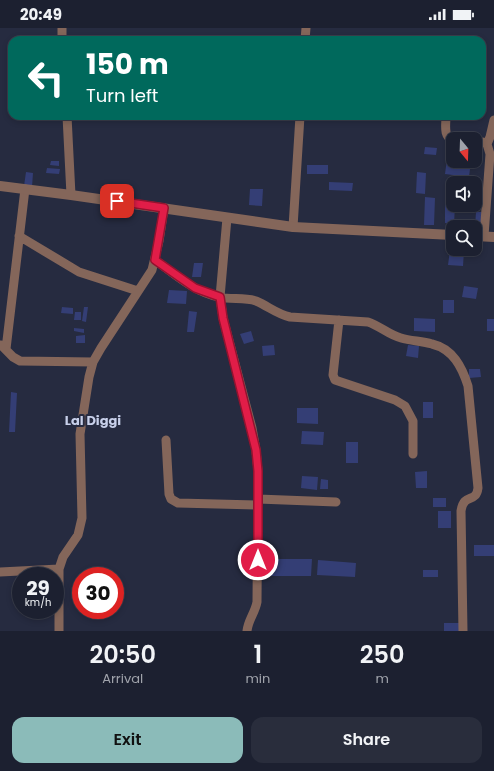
<!DOCTYPE html>
<style>
body{margin:0;font-family:Poppins,sans-serif;background:#292d3c;color:#f1f3f6;height:100vh;display:flex;flex-direction:column;font-size:15px;white-space:nowrap}
*{box-sizing:border-box;margin:0}
p{font-size:13px;color:#a0a3ab}
.icon{flex:none;width:22px;height:22px;fill:none;stroke:currentColor;stroke-width:2;stroke-linecap:round;stroke-linejoin:round}
.map{position:relative;height:603px;overflow:hidden}
.side{display:flex;flex-direction:column;background:#1c2030;flex:1}
.side>*{flex:none}
.guide{position:absolute;left:8px;top:8px;width:478px;height:84px;border-radius:12px;box-shadow:0 2px 6px #0003,0 0 0 1px #3a3e4c;background:#00695c;color:#fff;overflow:hidden}
.needle{width:26px;rotate:161deg}
.buttons{position:absolute;left:446px;top:104px;display:grid;gap:8px}
.buttons a{display:grid;place-items:center;width:36px;height:36px;border-radius:8px;background:#1c2030;box-shadow:0 2px 6px #0003,0 0 0 1px #3a3e4c;font-size:20px}
.speed{position:absolute;left:12px;top:539px;display:flex;gap:8px;font-size:20px;font-weight:700;text-align:center}
.speed>*{display:grid;place-content:center;width:52px;height:52px;border-radius:50%;background:#1c2030;box-shadow:0 2px 6px #0003,0 0 0 1px #3a3e4c;line-height:1}
.speed small{font-size:10px;font-weight:400}
.speed .limit{border:6px solid #d22;background:#fff;color:#111}
.pin{position:absolute;display:grid;place-items:center;width:34px;height:34px;color:#fff;margin:-17px;border-radius:8px;box-shadow:0 2px 6px #0006}
.me{position:absolute;width:44px;margin:-22px;rotate:0deg;stroke-linejoin:round;filter:drop-shadow(0 0 3px #0008)}
.turn{display:flex;align-items:center;gap:14px;height:84px;padding:0 12px;font-size:18px}
.turn .icon{width:52px;height:52px;stroke-width:2.5}
.turn b{display:block;font-size:28px;line-height:34px}
.eta{display:flex;justify-content:space-evenly;align-items:center;height:68px;text-align:center}
.eta b{font-size:24px;font-weight:600;line-height:28px}
.button{display:flex;gap:8px;margin-top:auto;padding:8px 12px}
.button a{flex:1;height:46px;border-radius:12px;background:#8bbbb9;color:#111;font-size:16px;font-weight:600;line-height:46px;text-align:center}
.button a+a{background:#292d3c;color:#f1f3f6}
.status{display:flex;justify-content:space-between;align-items:center;height:28px;padding:0 20px;background:#1c2030;direction:ltr}
.status svg{height:11px;fill:currentColor}
.map>svg:first-child{display:block}
.building{fill:#343e75}
.lines{fill:none;stroke-linecap:round;stroke-linejoin:round}
.minor{stroke:#84665a;stroke-width:9}
.tertiary{stroke:#84665a;stroke-width:10}
.route-casing{stroke:#92132f;stroke-width:10}
.route{stroke:#e11d48;stroke-width:7}
.labels{text-anchor:middle;stroke-width:4;stroke-linejoin:round;paint-order:stroke}
.neighbourhood-label{font-size:13px;font-weight:bold;fill:#c8d0ea;stroke:#262b40}
</style>
<div class="status"><b>20:49</b><svg viewBox="0 0 49 12"><path d="M0 12V9h3v3zM5 12V6h3v6zM10 12V3h3v9zM15 12V0h3v12zM26 1h20v11H26zM47 4h2v5h-2z"/></svg></div>
<div class="map">
<svg width="494" height="603" viewBox="0 0 494 603">
<rect width="100%" height="100%" fill="#262b40"/>
<path class="building" d="M425,119l12,1 -1,7 -12,-1z
M448,123l5,1v9h18l-2,16 -24,-3z
M51,133h8v5l-9,-1z
M307,137h21v9h-21z
M47,140l13,1 -1,5 -13,-1z
M26,144l7,1 -1,14 -8,-1z
M417,144l9,1 -1,21 -9,-1z
M329,154l24,1 -1,8 -23,-1z
M250,161h13l-1,17 -13,-1z
M425,169l10,1 -1,27h-10z
M445,176l10,1 -1,19 -9,-1z
M476,184h6l-1,16 -6,-1z
M450,222l14,1 -1,15 -15,-1z
M194,235h9l-2,14h-9z
M464,258l14,2 -2,11 -14,-2z
M169,262l18,1 -1,13 -19,-1z
M443,272h11v13h-11z
M62,279l11,1v6l-12,-1z
M84,279h4l-2,15 -4,-1z
M189,283l8,1 -3,20h-7z
M75,284h6v8h-7z
M414,290l21,1v13l-21,-1z
M487,291h7v12h-7z
M74,300l10,1v4l-10,-2z
M251,303l3,10 -10,3 -4,-10z
M85,307v8h-9v-7z
M274,317l1,10 -12,1 -1,-10z
M408,317l11,1 -1,12 -12,-2z
M469,341h11l1,8 -12,1z
M11,364l6,1 -2,39h-6z
M423,374h10v16h-10z
M297,380h21v16l-21,-1z
M302,403l22,1 -1,13 -22,-1z
M346,414h12v21h-12z
M427,443v17h-11l-1,-16z
M302,448l16,1 -1,13 -16,-2z
M321,451l7,1v9h-8z
M433,470h13v9h-13z
M438,483h13v17h-13z
M474,517h20v11h-20z
M270,531h42l-1,17h-41z
M318,532l38,3 -1,14 -38,-2z
M423,542h15v7h-15z
M444,595h16v8h-16z"/>
<g class="lines">
<path class="minor" d="M62,0v12
M305,12l1,-12
M67,88l4,79
M446,88c0,9 -3,21 7,24
M475,114h8l4,2 3,10 -6,82
M487,116l3,-7 4,-17
M227,190l-7,79 3,21 29,110 4,22 2,21 -1,131c-2,11 -9,18 -10,29
M293,199l7,-111
M19,208l60,36 59,19
M155,232c20,14 39,32 64,37 12,3 25,0 37,4 12,5 21,13 34,16l78,5c12,4 21,13 33,16 10,3 21,3 31,6 21,5 30,23 36,42l10,102c-2,16 -14,4 -17,23l2,120
M339,292l-6,55 2,5 60,20 10,6 8,15v33
M1,317l12,12 7,4 73,1
M6,321l19,-160
M166,412l3,54 2,5 7,4 80,2
M258,471l78,3
M0,544l59,-3
M59,603v-62l4,-12 15,-22 4,-17 -2,-84 9,-57 4,-15 8,-14 51,-78 7,-29 5,-33"/>
<path class="tertiary" d="M0,158l71,9 222,32 160,8
M475,208l19,1"/>
</g>
<g class="lines">
<g class="route-casing">
<path id="route" d="M117,173l47,7 -9,52 40,28 25,9 3,21 33,132 2,21v89"/>
</g>
<use href="#route" class="route"/>
</g>
<g class="labels">
<g class="neighbourhood-label">
<text x="93" y="397">Lal Diggi</text>
</g>
</g>
</svg>
<div class="buttons">
<a><svg class="needle" viewBox="-14 -14 28 28"><path d="M0-13l5 13h-10z" fill="#e53935"/><path d="M0 13l5-13h-10z" fill="#a0a3ab"/></svg></a>
<a><svg class="icon" aria-label="sound" viewBox="0 0 24 24"><path d="M4 9h4l5-4v14l-5-4H4zM17 9q2 3 0 6"/></svg></a>
<a><svg class="icon" aria-label="search" viewBox="0 0 24 24"><circle cx="10" cy="10" r="6"/><path d="M15 15l6 6"/></svg></a>
</div>
<div class="speed"><div>29<small>km/h</small></div><div class="limit">30</div></div>
<div class="pin" style="left:117px;top:173px;background:#d93025"><svg class="icon" aria-label="arrive" viewBox="0 0 24 24"><path d="M6 21V4h12l-3 4 3 4H6"/></svg></div>
<svg class="me" style="left:258px;top:532px" viewBox="-20 -20 40 40"><circle r="17" fill="#e11d48" stroke="#fff" stroke-width="3"/><path d="M0-11L8 9 0 5-8 9z" fill="#fff"/></svg>
<div class="guide">
<div class="turn"><svg class="icon" aria-label="left" viewBox="0 0 24 24"><path d="M17 20v-9H6M10 6l-5 5 5 5"/></svg><div><b>150 m</b>Turn left</div></div>
</div>
</div>
<section class="side">
<div class="eta">
<div><b>20:50</b><p>Arrival</p></div>
<div><b>1</b><p>min</p></div>
<div><b>250</b><p>m</p></div>
</div>
<div class="button"><a>Exit</a><a>Share</a></div>
</section>
